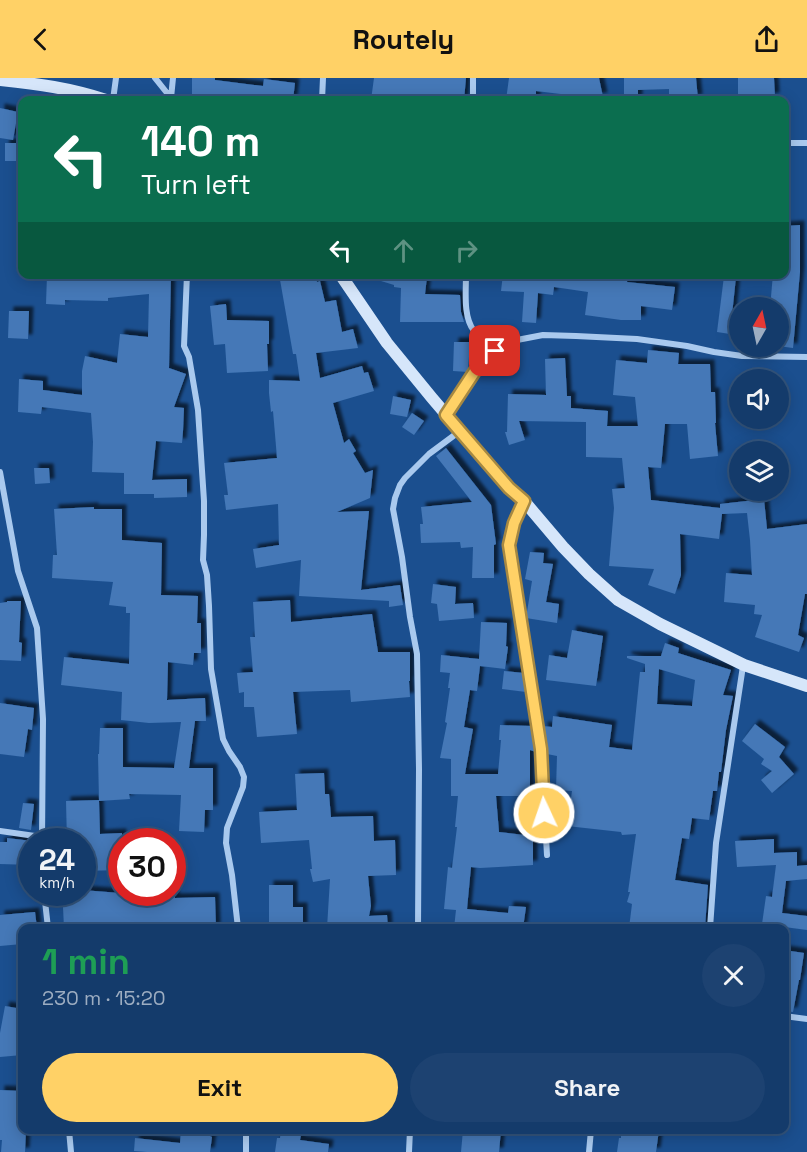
<!DOCTYPE html>
<meta charset="utf-8">
<style>
body{margin:0;font-family:"Space Grotesk",sans-serif;background:#1d4271;color:#f1f3f6;height:100vh;display:flex;flex-direction:column;font-size:22px;white-space:nowrap}
*{box-sizing:border-box;margin:0}
p{font-size:20px;color:#9dadc1}
.icon{flex:none;width:33px;height:33px;fill:none;stroke:currentColor;stroke-width:2;stroke-linecap:round;stroke-linejoin:round}
.map{position:relative;flex:1;overflow:hidden}
.sheet{position:absolute;left:18px;top:846px;width:771px;height:210px;display:flex;flex-direction:column;background:#143b6b;border-radius:12px;box-shadow:0 3px 15px #0003,0 0 0 2px #33557e}
.sheet>*{flex:none}
.top-card{position:absolute;left:18px;top:18px;width:771px;height:183px;border-radius:12px;box-shadow:0 3px 15px #0003,0 0 0 2px #33557e;background:#0b6e4f;color:#fff;overflow:hidden}
.needle{width:39px;rotate:9deg}
.tools{position:absolute;left:729px;top:219px;display:grid;gap:12px}
.tools a{display:grid;place-items:center;width:60px;height:60px;border-radius:50%;background:#143b6b;box-shadow:0 3px 15px #0003,0 0 0 2px #33557e;font-size:30px}
.speed{position:absolute;left:18px;top:750px;display:flex;gap:12px;font-size:30px;font-weight:700;text-align:center}
.speed>*{display:grid;place-content:center;width:78px;height:78px;border-radius:50%;background:#143b6b;box-shadow:0 3px 15px #0003,0 0 0 2px #33557e;line-height:1}
.speed small{font-size:15px;font-weight:400}
.speed .limit{border:9px solid #d22;background:#fff;color:#111}
.pin{position:absolute;display:grid;place-items:center;width:51px;height:51px;color:#fff;margin:-26px;border-radius:12px;box-shadow:0 3px 9px #0006}
.me{position:absolute;width:66px;margin:-33px;rotate:357deg;stroke-linejoin:round;filter:drop-shadow(0 0 4px #0008)}
.turn{display:flex;align-items:center;gap:21px;height:126px;padding:0 24px;font-size:27px}
.turn .icon{width:78px;height:78px;stroke-width:2.5}
.turn b{display:block;font-size:42px;line-height:51px}
.lanes{display:flex;align-items:center;height:57px;padding:0 24px;background:#0003;justify-content:center;gap:30px;direction:ltr}
.lanes .off{opacity:.35}
.round{display:grid;place-items:center;flex:none;width:63px;height:63px;border-radius:32px;background:#1d4271}
.overview{display:flex;align-items:center;justify-content:space-between;height:102px;padding:0 24px}
h1{font-size:36px;font-weight:600;line-height:45px;color:#1e9e55}
.primary-button{display:flex;gap:12px;margin-top:auto;padding:12px 24px}
.primary-button a{flex:1;height:69px;border-radius:36px;background:#ffd166;color:#111;font-size:24px;font-weight:600;line-height:69px;text-align:center}
.primary-button a+a{background:#1d4271;color:#f1f3f6}
header{display:flex;justify-content:space-between;align-items:center;height:78px;padding:0 24px;background:#ffd166;color:#111;font-size:27px;font-weight:600}
.map>svg:first-child{display:block}
.building{fill:#4478b7;fill-rule:evenodd;filter:url(#shadow)}
.lines{fill:none;stroke-linecap:round;stroke-linejoin:round}
.street{stroke:#a9c9ee;stroke-width:6}
.secondary{stroke:#d6e6fa;stroke-width:12}
.route-casing{stroke:#a68842;stroke-width:15}
.route{stroke:#ffd166;stroke-width:10}
</style>
<header><svg class="icon" aria-label="back" viewBox="0 0 24 24"><path d="M15 5l-7 7 7 7"/></svg>Routely<svg class="icon" aria-label="share" viewBox="0 0 24 24"><path d="M12 15V3M7 8l5-5 5 5M5 13v7h14v-7"/></svg></header>
<div class="map">
<svg width="807" height="1074" viewBox="0 0 807 1074">
<defs>
<filter id="shadow"><feDropShadow dx="4.5" dy="-4.5" stdDeviation="1.5" flood-color="#0009"/></filter>
</defs>
<rect width="100%" height="100%" fill="#1b4f8f"/>
<path class="building" d="M192,0h23v2l48,6 1,-7 31,4 -2,17h-74l1,-4 -28,-1z
M374,0h92l-2,22h-93z
M509,0h90l4,19 -25,3 -1,-4 -41,-5v9h-30z
M624,0h72l2,21 -29,1v-11l-31,1v10h-14z
M738,0h36l1,19 -22,3h-15z
M0,30l18,4 -5,28 -13,-2z
M5,65h17v18h-17z
M800,147v47l-7,76 -15,-2v-38h-8l3,-34h11v-48z
M87,196h84l-2,94 17,6 -12,33 10,1 -1,23 -1,12 -26,-2 -4,39 35,-1v18l-33,1v-4h-30v-21l-32,-1 1,-30 -2,-29 -49,-6 -1,7 -23,-2 1,-33 24,2v9l39,5v-24l3,-15 32,7 3,-29 28,3 1,-43 -41,4v3l-43,-1v5l-19,-1 1,-29z
M279,196h36l2,8 3,-1 5,21 11,-2 6,32 11,-3 5,19 -42,5 4,25 42,-12 2,7 4,-1 6,19 -41,12 11,40 5,-4 7,12 -3,2 12,20 8,-3 -3,28 -33,14 32,-1 -8,79 39,-5 3,20 -14,2v-6l-90,-5 2,-36 -45,8 -3,-19 26,-4 -1,-41 -52,6 -2,-15h4l-4,-32 53,-5 -4,-47 -2,1 -2,-19v-13l31,1 -4,-27h-3z
M369,196h33l25,3 -2,17 35,1 1,17 3,10h-64l1,-34 -7,-1v-2l-26,-8z
M503,196h125l-1,8 48,5 -3,23 -31,-4v14h-20l-36,-5 3,-23 -34,-5 -1,8 -15,-2 -2,30 -14,-1 2,-30 -23,-1z
M724,198l12,1 -6,57 -13,-2z
M226,226l1,16 42,1v23h-2l1,27 -41,2 -2,-29 -11,1 -4,-39z
M9,233h20l-1,28 -20,-1z
M454,264h16l-2,30 -15,-1z
M648,272l31,3 -1,11h32l1,28h4l1,31h-1l3,33 -28,3 -3,-35h-22l-4,44 -13,-1 3,33 69,8v-4l44,-5 3,30 40,-5v70h-2l-7,41 6,3 -5,14 -44,-15 7,-22 -8,-1 1,-9 -31,-3 2,-29 26,2 -2,-35 -3,-27 -25,1 -3,25 -39,-5 1,41 -6,19 -27,-9 6,-16 -45,-3 5,-58 -2,-19 13,-1 -3,-30 -36,-1v-35l-67,-1 6,19 -16,5 -4,-13h2l1,-38 38,1 -1,-36 20,-1 2,38h4v12l37,3 -1,15h31l-3,-29 -22,-2 3,-35 31,3z
M393,318l18,4 -4,17 -17,-3z
M412,335l12,8 -10,14 -12,-8z
M446,370l45,57 5,39 -2,1v33h-22l1,-31 -12,1 -1,-6 -39,1 -1,-19h3l-2,-17 51,-5 -36,-46z
M34,390h15l1,15 -15,1z
M94,429v2h28v31l40,3 -1,52 37,1 -1,27h4v30h-7l-1,12 -25,-3 -1,38 38,-2 1,23h-11l-6,47h24v42h-8l-1,22 -25,-1 2,-36 -52,-1 1,5 -31,2 1,33 22,-1v37l-40,1v-29h-15l-1,-41 33,-1 -1,-46h1l1,-26h23v39l51,1 7,-46 -32,1 -28,-3 1,-28 -61,-7 3,-28 65,7 1,-51h-4v-6l-17,-2 4,-23 -61,-4 1,-23h4l-3,-46z
M530,474l14,1 -1,10 10,1 -7,38 13,2 -2,19 -31,-5 6,-37 -7,-2z
M433,506l23,3 -1,17 18,-1 1,15 -35,3 -2,-17 -6,-1z
M290,522l1,22 81,-8 6,38h32v29h-1l1,16 -59,5 -1,-12 -57,2 4,42 -40,3 -3,-30h-10v-15l-5,1 -2,-20 16,-1 -3,-35h5l-2,-35z
M7,523h14l-2,41 3,1 -1,18 -21,-1v-57l7,-1z
M481,544l26,1 -1,23 2,1 -3,22 -25,-3 -3,25 -7,-1 -6,37 9,2 -8,45h33l3,-34h-2l1,-15 32,1 4,26 -6,-2v46h-34l3,36 34,4v29l-53,3 -9,-1 -4,42 41,4 1,-7 17,1 -3,21h-69l2,-18 -12,-1 4,-42 4,1 5,-41h-2l3,-31h-7v-37l-11,-1 7,-35 -2,-1 5,-34h-2l2,-15 -10,-1 1,-17 38,4z
M572,552l31,6 -7,50 -50,-6 3,-25 18,3z
M665,565l14,5 -1,5 53,17 -8,25 10,1 -7,34 -5,42h-2l-2,19h-4l-4,29 -17,-2 -3,21 -7,-1 -7,42 33,5 -3,43h-76l3,-24 -5,-2 3,-10h-2l8,-58 -14,1 -1,-3 -54,-6 5,-35 -16,-1 1,-34 -10,-2 -4,-28 9,1 1,-11 59,9 -3,22 23,3 8,-78h5v-8l-18,-6v-2h34zM659,591l36,11 -3,26 -35,-2z
M504,593l20,2 2,19 -24,-3z
M0,625l34,5 -2,22 -4,-1 -4,28 -24,-3z
M755,646l30,23 -6,10 15,17 -22,19 -11,-13 11,-9 -11,-7 3,-5 -22,-18z
M324,695l1,21h4l2,23 42,-1 1,25 21,-1 1,35 -28,1 3,30 -2,10 18,-1 1,13h-61l3,-49 -17,3 -3,-13h2l-3,-29 -48,3 -2,-31 38,-2 -2,-36z
M23,725l11,1 -3,26 -12,-2z
M7,760l25,3v24l-32,-1v-22h7z
M774,761v14l23,-1v14l10,-1v14l-21,2 -4,32 25,3v14l-45,-6 4,-28 6,1 4,-32 -39,2 -2,-26z
M269,807h24v22h10v21h-34z
M82,812l64,5v-3h28l1,6 40,-1 1,31h-152l-1,-21h2v-15h17z
M35,834l2,16h-15v16l-22,2v-31z
M784,872l20,3 -4,27h-1l-6,32 -9,-1z
M5,928l17,3v46l-22,2v-24z
M0,1012l22,1v39h4l-1,22h-24l1,-12h-2z
M181,1052h29v6l2,1 -2,15h-63l-13,-1 1,-13 45,5z
M281,1052h21l-2,10 29,4 -1,8h-53l2,-14h3z
M463,1052h38l-2,22h-38z
M621,1052h38l-3,22h-39l2,-14h2z"/>
<g class="lines">
<path class="street" d="M155,0l16,20
M473,0v22
M171,20l2,-20
M113,22l3,-22
M322,22l1,-22
M784,65h23
M187,196l-3,72 5,11 9,53 6,91v34l-1,25 4,15 2,31 2,63 12,70 6,12 11,16 4,10 -1,10 -16,41 -1,15 6,32 6,53
M466,196c0,18 -3,43 8,57 6,8 14,14 21,20
M446,336l29,-43 20,-20 22,-11 26,-5 33,1 61,3 50,7 27,6 28,4 65,1
M0,394l18,99 19,57 6,91 -1,123
M524,424l-10,21 -5,22 32,204 6,106
M0,753l42,6
M44,814l4,36
M418,850l1,-159 -2,-115 -7,-37 -8,-60 -9,-48 2,-11 5,-13 5,-7 24,-24 31,-23
M710,850l6,-85 27,-177
M784,938l23,3
M69,1052l2,22
M246,1074v-22
M409,1074l1,-22
M589,1074l2,-22"/>
<path class="secondary" d="M0,2c39,4 69,8 106,20
M340,196l47,69 45,55 77,90 15,13 39,46 26,27 29,26 42,24 84,41 63,21"/>
</g>
<g class="lines">
<g class="route-casing">
<path id="route" d="M495,273l-20,20 -29,44 63,73 15,13 -10,22 -5,22 32,204 3,64"/>
</g>
<use href="#route" class="route"/>
</g>
</svg>
<div class="tools">
<a><svg class="needle" viewBox="-14 -14 28 28"><path d="M0-13l5 13h-10z" fill="#e53935"/><path d="M0 13l5-13h-10z" fill="#9dadc1"/></svg></a>
<a><svg class="icon" aria-label="sound" viewBox="0 0 24 24"><path d="M4 9h4l5-4v14l-5-4H4zM17 9q2 3 0 6"/></svg></a>
<a><svg class="icon" aria-label="layers" viewBox="0 0 24 24"><path d="M12 4l9 5-9 5-9-5zM3 14l9 5 9-5"/></svg></a>
</div>
<div class="speed"><div>24<small>km/h</small></div><div class="limit">30</div></div>
<div class="pin" style="left:495px;top:273px;background:#d93025"><svg class="icon" aria-label="arrive" viewBox="0 0 24 24"><path d="M6 21V4h12l-3 4 3 4H6"/></svg></div>
<svg class="me" style="left:544px;top:735px" viewBox="-20 -20 40 40"><circle r="17" fill="#ffd166" stroke="#fff" stroke-width="3"/><path d="M0-11L8 9 0 5-8 9z" fill="#fff"/></svg>
<div class="top-card">
<div class="turn"><svg class="icon" aria-label="left" viewBox="0 0 24 24"><path d="M17 20v-9H6M10 6l-5 5 5 5"/></svg><div><b>140 m</b>Turn left</div></div>
<div class="lanes"><svg class="icon" aria-label="left" viewBox="0 0 24 24"><path d="M17 20v-9H6M10 6l-5 5 5 5"/></svg><svg class="icon off" aria-label="ahead" viewBox="0 0 24 24"><path d="M12 20V5M6 11l6-6 6 6"/></svg><svg class="icon off" aria-label="right" viewBox="0 0 24 24"><path d="M7 20v-9h11M14 6l5 5-5 5"/></svg></div>
</div>
<section class="sheet">
<div class="overview"><div><h1>1 min</h1><p>230 m · 15:20</p></div><a class="round"><svg class="icon" aria-label="close" viewBox="0 0 24 24"><path d="M6 6l12 12M18 6L6 18"/></svg></a></div>
<div class="primary-button"><a>Exit</a><a>Share</a></div>
</section>
</div>
